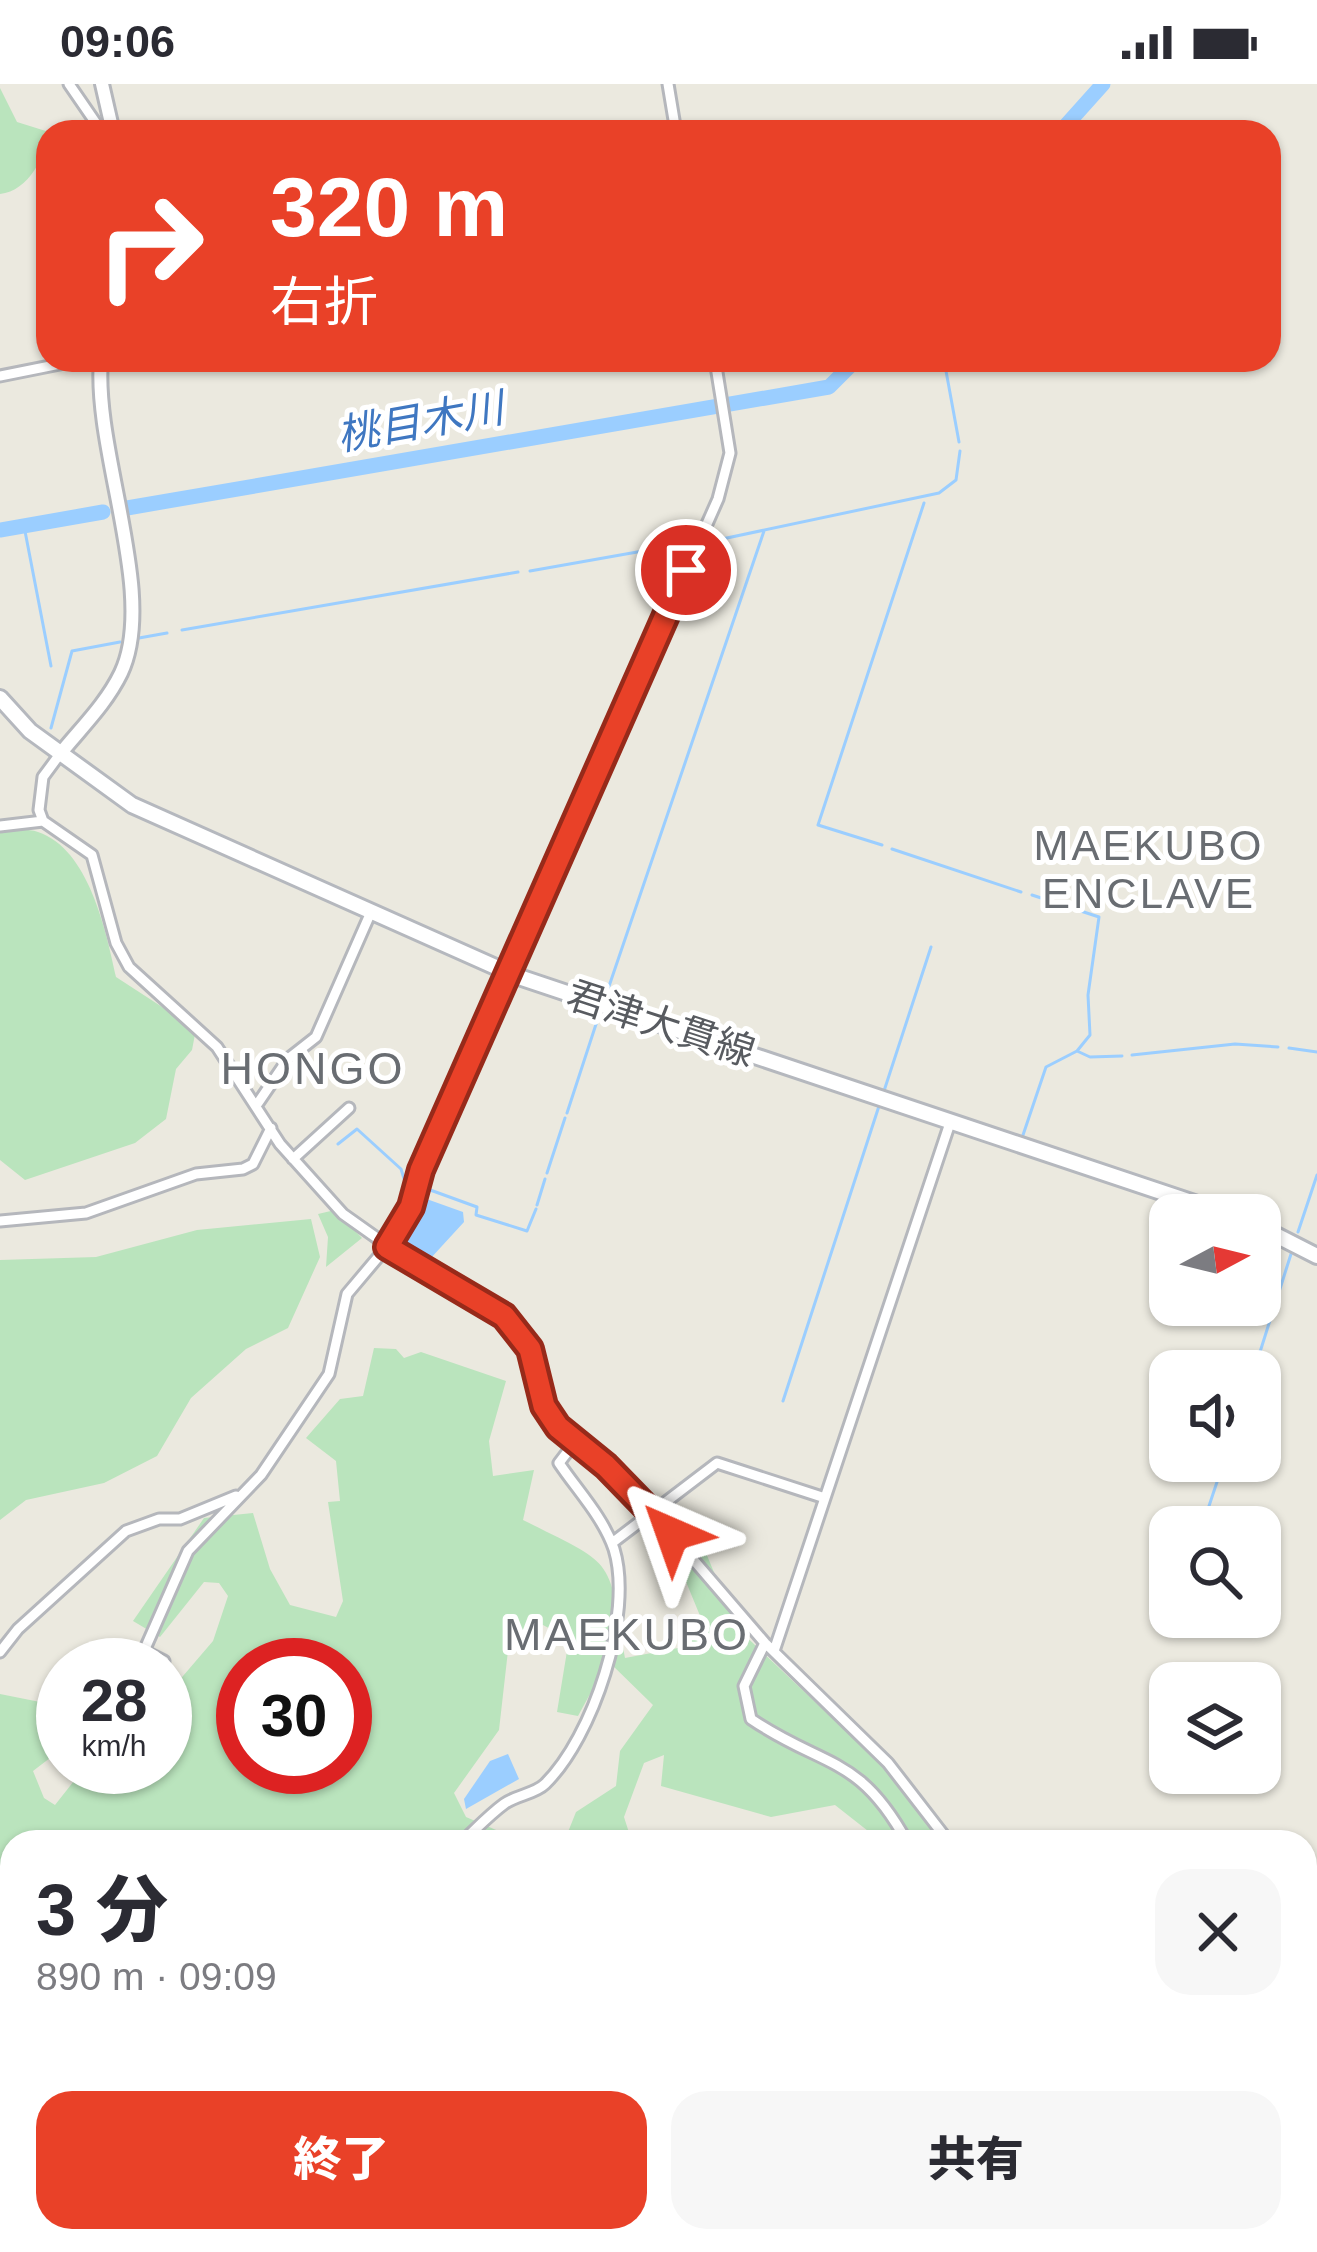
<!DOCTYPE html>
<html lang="ja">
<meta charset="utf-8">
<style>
body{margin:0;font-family:Helvetica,"Noto Sans JP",sans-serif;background:#f7f7f7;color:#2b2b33;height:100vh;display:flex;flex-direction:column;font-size:45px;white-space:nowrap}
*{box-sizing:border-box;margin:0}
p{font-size:39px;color:#7c7c81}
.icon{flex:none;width:66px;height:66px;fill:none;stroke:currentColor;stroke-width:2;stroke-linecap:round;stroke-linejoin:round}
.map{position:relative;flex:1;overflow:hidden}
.panel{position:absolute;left:0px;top:1746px;width:1317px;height:423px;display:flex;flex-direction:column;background:#fff;border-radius:36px 36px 0 0;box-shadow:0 3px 9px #0004}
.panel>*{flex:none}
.top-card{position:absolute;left:36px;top:36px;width:1245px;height:252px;border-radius:36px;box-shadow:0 3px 9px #0004;background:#e94128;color:#fff;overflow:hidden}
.needle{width:78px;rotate:83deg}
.tools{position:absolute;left:1149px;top:1110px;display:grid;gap:24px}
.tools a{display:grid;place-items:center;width:132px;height:132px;border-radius:24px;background:#fff;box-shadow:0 3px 9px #0004;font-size:60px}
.speed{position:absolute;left:36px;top:1554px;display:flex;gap:24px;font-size:60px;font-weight:700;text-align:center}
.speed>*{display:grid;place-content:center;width:156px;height:156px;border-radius:50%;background:#fff;box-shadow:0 3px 9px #0004;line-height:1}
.speed small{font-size:30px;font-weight:400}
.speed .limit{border:18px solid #d22;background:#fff;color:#111}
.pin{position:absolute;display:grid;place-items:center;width:102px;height:102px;color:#fff;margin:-51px;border:6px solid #fff;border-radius:50%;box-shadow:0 3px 12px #0007}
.me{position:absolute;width:132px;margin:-66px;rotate:317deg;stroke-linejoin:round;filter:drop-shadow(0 0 9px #0008)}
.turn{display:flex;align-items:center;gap:42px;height:252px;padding:0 36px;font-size:54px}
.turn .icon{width:156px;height:156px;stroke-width:2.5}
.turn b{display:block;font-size:84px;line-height:102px}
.round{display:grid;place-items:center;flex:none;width:126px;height:126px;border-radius:36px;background:#f7f7f7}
.summary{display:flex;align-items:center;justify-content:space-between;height:204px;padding:0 36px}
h1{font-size:72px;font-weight:800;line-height:90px}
.primary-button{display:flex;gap:24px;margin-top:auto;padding:24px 36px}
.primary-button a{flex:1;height:138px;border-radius:36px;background:#e94128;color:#fff;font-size:48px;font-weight:800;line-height:138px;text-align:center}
.primary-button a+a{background:#f7f7f7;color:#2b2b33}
.status{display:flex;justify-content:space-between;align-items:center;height:84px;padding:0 60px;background:#fff;direction:ltr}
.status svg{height:33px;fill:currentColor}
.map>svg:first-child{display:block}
.green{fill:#bae4bd;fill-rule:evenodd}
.water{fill:#9bceff}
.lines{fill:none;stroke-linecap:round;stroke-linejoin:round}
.stream{stroke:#9bceff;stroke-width:3}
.river{stroke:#9bceff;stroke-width:15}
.minor-casing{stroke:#b5b7bc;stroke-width:15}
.tertiary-casing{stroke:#b5b7bc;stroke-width:18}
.secondary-casing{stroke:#b5b8be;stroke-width:20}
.minor{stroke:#fff;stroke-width:9}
.tertiary{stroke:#fff;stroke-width:12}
.secondary{stroke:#fff;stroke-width:14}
.route-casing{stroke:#972a1a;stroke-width:30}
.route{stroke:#e94128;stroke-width:21}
.labels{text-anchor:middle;stroke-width:10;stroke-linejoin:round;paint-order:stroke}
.street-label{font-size:39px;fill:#585b60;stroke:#fff}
.water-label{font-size:42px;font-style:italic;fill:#3f77c1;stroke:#fff}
.neighbourhood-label{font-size:42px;letter-spacing:3px;fill:#696d72;stroke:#fff}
.quarter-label{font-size:45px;letter-spacing:3px;fill:#696d72;stroke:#fff}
</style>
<div class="status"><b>09:06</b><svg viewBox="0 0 49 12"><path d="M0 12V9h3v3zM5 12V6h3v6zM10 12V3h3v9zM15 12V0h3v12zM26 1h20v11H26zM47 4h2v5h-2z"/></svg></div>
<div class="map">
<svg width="1317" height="2168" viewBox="0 0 1317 2168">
<rect width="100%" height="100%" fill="#ebe9df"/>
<path class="green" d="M0,4l17,34 32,10c-3,23 -20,59 -49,62z
M0,746c13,1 26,-2 38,2 51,17 68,99 78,145l80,52 -4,21 -16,19 -10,50 -31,24 -110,37 -25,-20z
M335,1126l27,28 -36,29 2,-30 -10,-23z
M311,1135l9,38 -32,71 -42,21 -55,49 -34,58 -53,27 -78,17 -26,20v-260l96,-3 101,-27z
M374,1264l22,1 8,9 17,-6 85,29 -17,60 4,35 41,-6 -11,50c94,47 85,35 102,138l53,-10 25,-25 -28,-68 31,-2 31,75 167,158 39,56h-61l-47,-37 -64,12 -110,-31 3,-31 -20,8 -20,54 8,25h-68l12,-30 40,-26 4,-35 33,-46 -45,-44 -30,55 -21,-4 12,-73 -26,-14 -33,8 -11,97 -45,63 12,24 58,25h-512v399h758v11h-770v-558l45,9 18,-10v55l-30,23 11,27 11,7 30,-38h80v-70l48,-56 15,-45 -9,-13 -15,-1 -44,55 -27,-16 71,-103 49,-5 17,56 20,36 46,12 7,-16 -15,-99 12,-1 -4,-40 -30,-23 34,-39 23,-3zM243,1581h102v102h-102z
M1305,2071l12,13v84h-60l1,-11h47z"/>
<path class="water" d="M421,1113l42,15 1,10 -34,37 -10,2 -22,-18z
M508,1670l11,25 -53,30 -2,-10 26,-38z"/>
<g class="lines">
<path class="stream" d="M944,276l15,82
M24,442l27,140
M708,458l231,-49 17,-13 4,-29
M530,487l158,-28
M182,546l336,-58
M139,554l28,-5
M51,644l21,-77 48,-9
M882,761l-64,-20 106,-322
M892,765l129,43
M1032,811l67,22 -11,78 2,40 -13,16 13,6 32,-1
M605,914l159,-467
M1289,964l28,4
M1132,971l103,-11 43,3
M884,1007l47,-144
M567,1029l33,-101
M1022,1054l24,-71 31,-16
M338,1060l19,-15 44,40 5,16
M547,1089l18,-55
M422,1103l55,20 -1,8 51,16 9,-22
M537,1121l8,-26
M1298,1148l19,-57
M1254,1287l37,-117
M783,1317l96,-295
M1202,1443l22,-66"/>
<path class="river" d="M1060,48l43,-48
M127,424l702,-121 27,-27
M0,446l103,-18"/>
<g class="minor-casing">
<path id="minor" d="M69,0l33,48 11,-2
M668,0l8,48
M0,292l80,-16
M60,670l-17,23 -4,33 4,11 49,34 24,88 13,24 88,80 63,97 63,70 93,66 49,22 34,29 11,18 14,57 14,21 96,87 111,129 123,120 61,79
M0,742l43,-5
M258,1019l30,-44 28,-22 55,-125
M293,1075l56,-51
M0,1137l86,-8 110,-39 47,-5 10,-5 18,-36
M612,1459l105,-80 108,35
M765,1559l-21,43 7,33c72,49 108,35 156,123
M774,1567l177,-531
M0,1568l18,-23 108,-98 33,-12h21l56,-23
M164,1577l-20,-10 44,-100 73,-76 68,-101 18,-80 48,-57 26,-67 297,-671 12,-46 -15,-93
M462,1758c14,-13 27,-27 42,-38 12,-9 31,-10 41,-20 48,-47 89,-170 69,-235 -11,-32 -37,-59 -55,-86l16,-21
M1305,1843h12
M1305,1936l12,-22
M1305,1997l12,6"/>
</g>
<g class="tertiary-casing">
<path id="tertiary" d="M102,0l11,48
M60,670c21,-26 46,-50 61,-81 37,-78 -28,-222 -20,-313"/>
</g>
<g class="secondary-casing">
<path id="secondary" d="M0,614l30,33 102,74 384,171 714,239
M1260,1143l57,29"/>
</g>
<use href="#minor" class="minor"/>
<use href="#tertiary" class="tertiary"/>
<use href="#secondary" class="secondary"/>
</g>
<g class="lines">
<g class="route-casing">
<path id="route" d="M672,1450l-66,-68 -48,-39 -14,-21 -14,-57 -26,-33 -117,-69 24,-40 10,-37 265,-600"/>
</g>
<use href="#route" class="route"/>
</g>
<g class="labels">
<g class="street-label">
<text transform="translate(661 939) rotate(18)" y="14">君津大貫線</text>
</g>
<g class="water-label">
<text transform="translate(420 337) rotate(-10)" y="15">桃目木川</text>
</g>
<g class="neighbourhood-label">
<text x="1149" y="776">MAEKUBO<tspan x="1149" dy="48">ENCLAVE</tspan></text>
</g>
<g class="quarter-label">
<text x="313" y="1000">HONGO</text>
<text x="627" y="1566">MAEKUBO</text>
</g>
</g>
</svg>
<div class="tools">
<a><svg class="needle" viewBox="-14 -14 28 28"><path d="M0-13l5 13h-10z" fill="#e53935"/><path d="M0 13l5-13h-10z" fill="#7c7c81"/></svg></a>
<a><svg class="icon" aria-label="sound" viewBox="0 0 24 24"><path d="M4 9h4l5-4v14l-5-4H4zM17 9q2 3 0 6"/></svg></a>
<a><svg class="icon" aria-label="search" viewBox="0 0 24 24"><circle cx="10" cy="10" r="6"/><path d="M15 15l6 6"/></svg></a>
<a><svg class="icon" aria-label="layers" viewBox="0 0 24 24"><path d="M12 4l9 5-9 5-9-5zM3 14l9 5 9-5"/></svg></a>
</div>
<div class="speed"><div>28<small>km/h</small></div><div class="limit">30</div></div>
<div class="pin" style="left:686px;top:486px;background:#d93025"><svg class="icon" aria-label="arrive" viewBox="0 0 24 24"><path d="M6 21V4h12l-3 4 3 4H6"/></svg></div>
<svg class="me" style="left:672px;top:1450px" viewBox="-20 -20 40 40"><path d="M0-17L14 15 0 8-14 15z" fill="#e94128" stroke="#fff" stroke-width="4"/></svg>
<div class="top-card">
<div class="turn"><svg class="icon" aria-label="right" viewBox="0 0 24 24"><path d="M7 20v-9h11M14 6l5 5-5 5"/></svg><div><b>320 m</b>右折</div></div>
</div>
<section class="panel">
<div class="summary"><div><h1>3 分</h1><p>890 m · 09:09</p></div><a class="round"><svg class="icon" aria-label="close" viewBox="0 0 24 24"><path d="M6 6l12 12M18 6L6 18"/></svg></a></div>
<div class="primary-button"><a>終了</a><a>共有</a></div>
</section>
</div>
